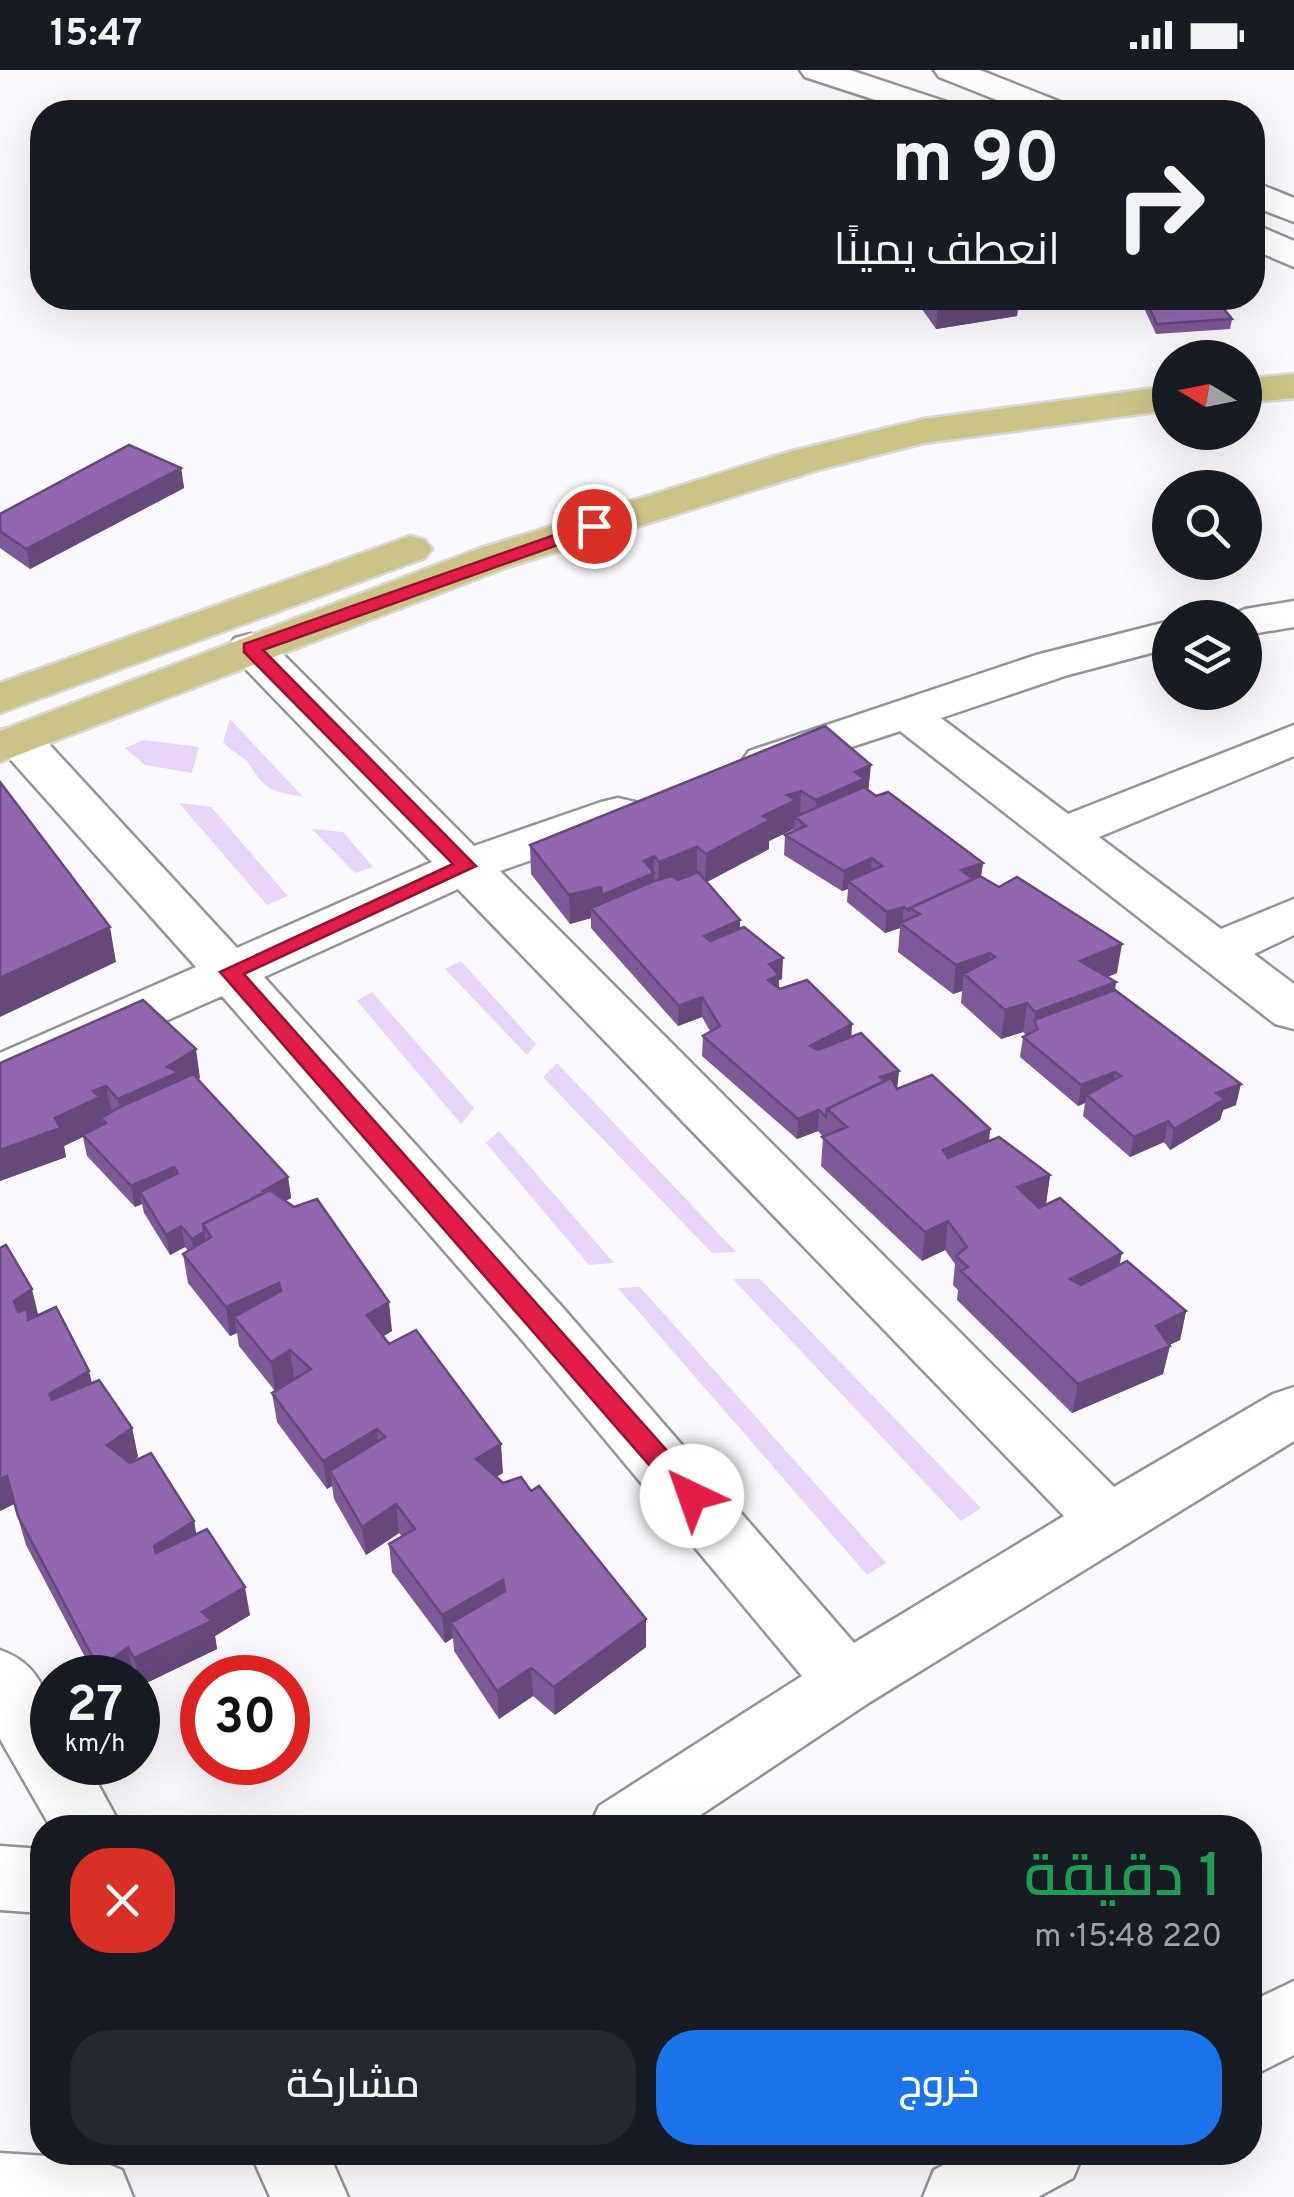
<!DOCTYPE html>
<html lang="ar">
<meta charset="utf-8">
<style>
body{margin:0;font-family:Overpass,Cairo,sans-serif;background:#242831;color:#f1f3f6;direction:rtl;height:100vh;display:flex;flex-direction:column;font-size:38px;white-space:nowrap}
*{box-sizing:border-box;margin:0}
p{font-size:32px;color:#9ea1a6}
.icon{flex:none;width:55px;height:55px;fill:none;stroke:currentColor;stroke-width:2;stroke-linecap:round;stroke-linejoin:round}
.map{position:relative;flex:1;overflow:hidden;direction:ltr}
.side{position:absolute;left:30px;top:1745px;width:1232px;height:350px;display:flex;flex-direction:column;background:#171b24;border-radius:40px;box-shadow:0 10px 40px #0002;direction:rtl}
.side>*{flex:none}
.guide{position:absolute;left:30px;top:30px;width:1235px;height:210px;border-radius:40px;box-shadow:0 10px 40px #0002;direction:rtl;background:#171b24;color:#f1f3f6;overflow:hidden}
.needle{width:65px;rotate:280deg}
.buttons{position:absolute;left:1152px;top:270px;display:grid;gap:20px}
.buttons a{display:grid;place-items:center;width:110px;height:110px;border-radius:50%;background:#171b24;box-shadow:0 10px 40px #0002;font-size:50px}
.speed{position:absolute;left:30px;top:1585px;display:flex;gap:20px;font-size:50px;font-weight:700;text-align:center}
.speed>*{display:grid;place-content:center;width:130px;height:130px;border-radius:50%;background:#171b24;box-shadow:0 10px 40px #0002;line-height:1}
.speed small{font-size:25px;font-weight:400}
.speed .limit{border:15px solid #d22;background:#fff;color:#111}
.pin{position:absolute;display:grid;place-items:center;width:85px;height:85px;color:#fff;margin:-42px;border:5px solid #fff;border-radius:50%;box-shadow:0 2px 10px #0007}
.me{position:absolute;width:110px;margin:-55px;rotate:318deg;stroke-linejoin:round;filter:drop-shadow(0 0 8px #0008)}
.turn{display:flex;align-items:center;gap:35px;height:210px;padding:0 40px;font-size:45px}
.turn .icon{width:130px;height:130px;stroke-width:2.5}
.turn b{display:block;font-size:70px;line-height:85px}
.round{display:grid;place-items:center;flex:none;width:105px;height:105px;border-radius:40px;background:#242831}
.headline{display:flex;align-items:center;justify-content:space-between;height:170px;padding:0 40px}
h1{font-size:60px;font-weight:600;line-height:75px;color:#1e9e55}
.cta{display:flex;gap:20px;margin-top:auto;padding:20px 40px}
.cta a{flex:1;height:115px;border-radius:40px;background:#1a73e8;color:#fff;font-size:40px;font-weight:600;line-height:115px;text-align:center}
.cta a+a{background:#242831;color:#f1f3f6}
.status{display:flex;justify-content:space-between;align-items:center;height:70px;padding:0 50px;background:#171b24;direction:ltr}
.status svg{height:28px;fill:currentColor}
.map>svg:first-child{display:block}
.green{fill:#e9d4f9}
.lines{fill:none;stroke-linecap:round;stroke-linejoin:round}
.minor-casing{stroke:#96929a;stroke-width:5}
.primary-casing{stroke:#d8d8d8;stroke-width:5}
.minor{fill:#fff;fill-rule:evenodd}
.primary{fill:#cbc486;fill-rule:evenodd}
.wall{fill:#7e5997}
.shaded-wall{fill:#66487b}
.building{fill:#9267b0;stroke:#66487b;stroke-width:2.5}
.route{fill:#e11d48;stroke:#92132f;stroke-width:2.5}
</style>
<div class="status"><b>15:47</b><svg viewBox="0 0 49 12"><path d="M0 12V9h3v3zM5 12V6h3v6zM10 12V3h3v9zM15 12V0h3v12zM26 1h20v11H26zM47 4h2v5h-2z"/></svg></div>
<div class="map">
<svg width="1294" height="2127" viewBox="0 0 1294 2127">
<rect width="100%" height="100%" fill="#fcf9fe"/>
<path class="green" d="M230,649l73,78c-33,-7 -36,-5 -54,-33 -6,-9 -19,-13 -26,-22z
M144,670l55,7 -7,26 -47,-8 -20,-17z
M179,733l32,4 77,89 -21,9z
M312,759l31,3 30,35 -18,6z
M461,891l75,83 -9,11 -82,-86z
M372,922l102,116 -13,16 -104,-123z
M557,993l179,189 -24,1 -169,-176z
M499,1061l115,132 -25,2 -103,-122z
M733,1209h27l221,229 -20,13z
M640,1217l246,276 -19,12 -249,-287z"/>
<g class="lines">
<g class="minor-casing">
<path id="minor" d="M800,0h50l106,35 5,7h-49l-107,-35z
M934,0h46l88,35 5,7h-46l-88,-35z
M1252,111l42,17v24l-42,-16z
M1252,153l42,18v26l-42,-18z
M1294,531v26l-49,8v-17h-19l19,-9z
M1170,551v27l-102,27 -127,43 127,96 226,-89v31l-195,81 122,92 73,-30v36l-40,19 40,30v45l-19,-5 -375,-293 -134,44 -17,-4 -7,-10 7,-10 287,-96z
M251,564l16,4 207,208 127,-44 17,-4 17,4 7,11 -7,11 -135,47 614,616 159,-93 21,-7v54l-424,261 -189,126h-92l10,-22 203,-130 -280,-336 -300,-344 -222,98v-41l196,-86 -194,-217v-20l17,-4 17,4 201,218 195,-86 -197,-204 -7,-10 7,-10zM458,819l606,627 -210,127 -291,-335 -299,-331z
M0,1580c52,18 52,65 52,112h34l36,66h-71l-51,-89z
M0,1776l42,3v64l-42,-3z
M1294,1911v74l-44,22v-75z
M250,2082h78l20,45h-78z
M968,2082h116l-11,26 -35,19h-115l11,-27z
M0,2083l95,6 27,11 11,27h-133z"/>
</g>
<g class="primary-casing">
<path id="primary" d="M1294,304v24l-49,5v-24z
M1170,316v24l-246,33 -106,27 -310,97 -508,195v-31l478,-182 310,-97 136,-33z
M410,466l15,4 7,9 -7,9 -425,155v-30z"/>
</g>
<use href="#minor" class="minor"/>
<use href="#primary" class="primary"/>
</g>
<path class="wall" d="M914,228h105l-2,18 -81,13z
M1145,228l87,21 -2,10 -74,5 -12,-26z
M181,398l3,20 -154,81 -30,-21v-34z
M825,656l44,65 114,72 -2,13 136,97 -10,4 9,5 -1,8 121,115 -13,5 -3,10 -50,30 -6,-8 -34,15 -47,-41 2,-13 -7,3 -58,-49 3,-20 3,-2 -3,-3 -22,7 -40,-36 1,-12 -9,3 -55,-42 2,-24 -15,5 -38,-31 1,-13 -6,2 -58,-36 1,-20 9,-4v-2l-25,12v8l-62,33 33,38v9l42,50 -3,1v7l72,50 46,51 93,41 -1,12 61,34 -4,29 -8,3 148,104 -6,29 -11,5 -6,29 -91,39 -115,-113 1,-10 -5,-5 2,-21 -10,-14 -23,11 -101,-95 2,-29 -5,-6 -21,8 -95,-83 1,-20 7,-5 -8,-14 -24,9 -87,-98v-10l-21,6 -39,-50 -1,-29z
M0,993l200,15 -3,2 91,97 3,21 -6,3 107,130 -9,5 6,8 114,129 -7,4 150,170 -91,68 -22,-19 -34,23 -45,-68 -1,-13 -8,5 -53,-71 -3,-28 13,-7 -3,-4 -33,22 -32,-56 -2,-13 -5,3 -50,-67 -5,-29 23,-14 -20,12 -36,-45 -2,-13 -7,3 -42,-53 -5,-29 5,-3 -3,-4 -15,8 -26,-42 -2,-9 -7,3 -48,-51 -4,-19 -19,9 2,11 -66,24z
M0,1178l38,68 54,67 40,45 6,29 -8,6 64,58 2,13 54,81 -35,21 2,13 -77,37 -2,-8 -4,-3 -3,3h-35l-70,-133 -12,-41 -14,7z"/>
<path class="shaded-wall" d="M1019,228l-2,18 -81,13 2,-19z
M181,398l3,20 -154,81 -4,-20z
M871,695l-3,29 -54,35 2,-29 39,-28z
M801,721l-1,28 -5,-2 -1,12 -25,12v8l-64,34 1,-29 57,-38 24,-21z
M697,777v29l-39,15 1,-29z
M654,786v29l-52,35v-25l42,-34z
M872,788l-2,21 -22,2v8l-6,2 2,-20z
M983,793l-3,20 -19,-13z
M601,817l1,29 -11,-8v10l-21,6 -1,-29z
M904,837l-2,18 -2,-2v5l-15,5 2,-21z
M740,850l-1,20 -36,16 1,-20z
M110,857l6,35 -116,55v-39z
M1122,874l-5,29 -42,17 5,-29z
M990,883l-4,29 -22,-8 -2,17 -9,3 3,-29z
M783,888l-1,21 -3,1 -1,16 -11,4 2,-36z
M1116,912l-5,29 -73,18 -4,-9 1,-8z
M702,927v20l-24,9 1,-20z
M1027,933l-4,29 -22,7 4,-29z
M852,954l-1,21 -42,21 1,-20z
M196,979l4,29 -76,50 -6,-29z
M899,1001l-2,20 -17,-14z
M1115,1002l-4,21 -24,2 -2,8 -7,3 3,-21z
M1241,1014l-5,21 -13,5 -3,10 -50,30 4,-21 42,-36z
M106,1016l6,28 -11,5 2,8 -39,19 2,11 -66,24v-31l55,-32 38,-27z
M819,1040l-1,21 -21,8 1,-20z
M1168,1051l-4,21 -34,15 4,-20z
M990,1059l-3,29 -47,21 3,-29z
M174,1097l3,20 -37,5 2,12 -7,3 -4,-21z
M1050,1105l-4,29 -33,12 4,-29z
M288,1107l3,21 -18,10 -10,-17z
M948,1151l-3,29 -23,11 3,-29z
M181,1156l4,21 -15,8 -4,-20z
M204,1162l4,21 -13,7 -3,-21z
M1122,1183l-6,29 -50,26 4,-29z
M279,1213l4,28 -49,6 3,16 -7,3 -4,-29z
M32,1219l7,29 -18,12 -7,-29z
M389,1232l3,29 -21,13 -4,-29z
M1186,1241l-6,29 -15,7 5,-1 -7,28 -91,39 6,-29 78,-58z
M290,1280l4,29 -19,12 -4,-29z
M89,1301l7,28 -40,24 -7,-29z
M132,1358l6,29 -24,17 -7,-29z
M377,1359l3,29 -50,13 2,15 -5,3 -4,-28z
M501,1374l2,29 -25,14 -2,-28z
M7,1406l7,28 -14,7v-32z
M396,1434l3,29 -33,22 -4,-28z
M194,1451l5,29 -39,24 -6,-28z
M503,1510l2,28 -54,15 2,15 -8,5 -3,-28z
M245,1517l5,28 -35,21 2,13 -77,37 -6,-28 68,-46z
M646,1549v28l-91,68 -1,-28z
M128,1577l6,28 -3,3h-30l-2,-9z
M531,1598l2,28 -34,23 -2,-28z"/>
<path class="building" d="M929,228h89l-80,12z
M1145,228h70l17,21 -75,5z
M129,375l52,23 -155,81 -26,-18v-17z
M825,656l46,39 -16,7 9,7 -48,21 -15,-9 -14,4 9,5 -33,16 7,4 -64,34 -9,-7 -38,15 -5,-6 -10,5 10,12 -52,22 -1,-8 -32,8 -39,-50z
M0,712l110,145 -110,51z
M864,717l12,9 12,-4 95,71 -22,7 12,9 -63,29 -1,3 -5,-4 -17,5 -39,-31 34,-15 -10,-8 -28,13 -59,-36 21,-9 -11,-9z
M698,802l42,48 -36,16 6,5 34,-14 39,31 -14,6 10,11 -11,5 12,9 27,-9 45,44 -42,22 8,4 43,-17 38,38 -19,6 4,4 -57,28 -1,8 -7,-7 -21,9 -95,-83 17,-10 -18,-29 -23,9 -88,-98 63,-27 18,-5 6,4z
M980,806l19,11 18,-10 105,67 -42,17 36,21 -81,30 -8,-9 -22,7 -41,-36 31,-17 -5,-4 -34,12 -56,-42 20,-9 -10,-6z
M1115,920l126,94 -25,9 9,6 -51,30 -6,-8 -34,16 -47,-42 34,-19 -6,-4 -34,13 -58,-48 15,-8 -4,-9z
M143,930l53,49 -29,18 12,5 -61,27 -12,-13 -13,5 7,6 -45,21 5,10 -60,22v-87z
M193,1004l95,103 -25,14 2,1 -62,32 1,8 -12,7 -11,-13 -15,9 -26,-43 38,-19 -4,-6 -43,19 -48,-51 23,-12 -5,-5 19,-11z
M932,1005l58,54 -47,21 5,8 51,-21 51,38 -33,12 22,21 21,-10 62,55 -52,26 11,6 46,-24 59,50 -30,15 14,20 -92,38 -117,-113 7,-4 -12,-11 11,-9 -19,-26 -23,11 -103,-95 25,-10 -20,-18 64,-31 6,11z
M270,1120l24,17 23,-8 72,103 -22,13 22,29 27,-14 85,114 -25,15 27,24 18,-6 10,14 8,-5 107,133 -92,68 -23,-19 -34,23 -46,-68 54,-32 -2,-11 -61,35 -53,-71 26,-15 -19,-25 -34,23 -32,-56 55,-34 -8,-8 -54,32 -51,-68 39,-24 -21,-19 -19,12 -37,-45 47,-26 -2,-8 -53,24 -43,-53 28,-17 -8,-13z
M6,1175l26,44 -18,12 4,11 9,-3 1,11 28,-13 33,64 -40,23 3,6 47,-20 33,48 -25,17 23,18 21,-10 43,68 -40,25 2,7 51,-24 38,58 -43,25 10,9 -78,37 -6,-11 -29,22 -81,-153 -11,-40 -7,3v-231z"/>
<path class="route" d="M594,451l9,5 -3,4 -337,120 213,216 -232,108 457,515 4,7 -13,11 -9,-3 -463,-532 233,-108 -209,-212v-8z"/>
</svg>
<div class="buttons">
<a><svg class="needle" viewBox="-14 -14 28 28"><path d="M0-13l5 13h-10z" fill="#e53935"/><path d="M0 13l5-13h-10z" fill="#9ea1a6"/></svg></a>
<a><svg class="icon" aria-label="search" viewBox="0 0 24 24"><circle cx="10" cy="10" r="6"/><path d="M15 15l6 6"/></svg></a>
<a><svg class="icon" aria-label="layers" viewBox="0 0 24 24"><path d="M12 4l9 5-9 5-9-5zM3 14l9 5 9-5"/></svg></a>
</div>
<div class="speed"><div>27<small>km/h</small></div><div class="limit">30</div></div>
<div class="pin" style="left:594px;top:456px;background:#d93025"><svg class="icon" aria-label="arrive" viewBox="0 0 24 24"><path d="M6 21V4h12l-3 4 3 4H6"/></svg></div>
<svg class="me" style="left:692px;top:1426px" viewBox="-20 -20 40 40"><circle r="19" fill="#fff"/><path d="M0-13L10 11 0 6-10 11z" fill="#e11d48"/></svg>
<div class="guide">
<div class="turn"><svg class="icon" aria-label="right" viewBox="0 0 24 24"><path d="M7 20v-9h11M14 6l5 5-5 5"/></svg><div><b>90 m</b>انعطف يمينًا</div></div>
</div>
<section class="side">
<div class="headline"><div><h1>1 دقيقة</h1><p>220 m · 15:48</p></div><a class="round" style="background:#d93025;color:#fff"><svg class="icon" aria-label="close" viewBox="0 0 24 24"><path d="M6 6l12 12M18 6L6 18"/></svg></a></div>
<div class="cta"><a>خروج</a><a>مشاركة</a></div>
</section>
</div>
